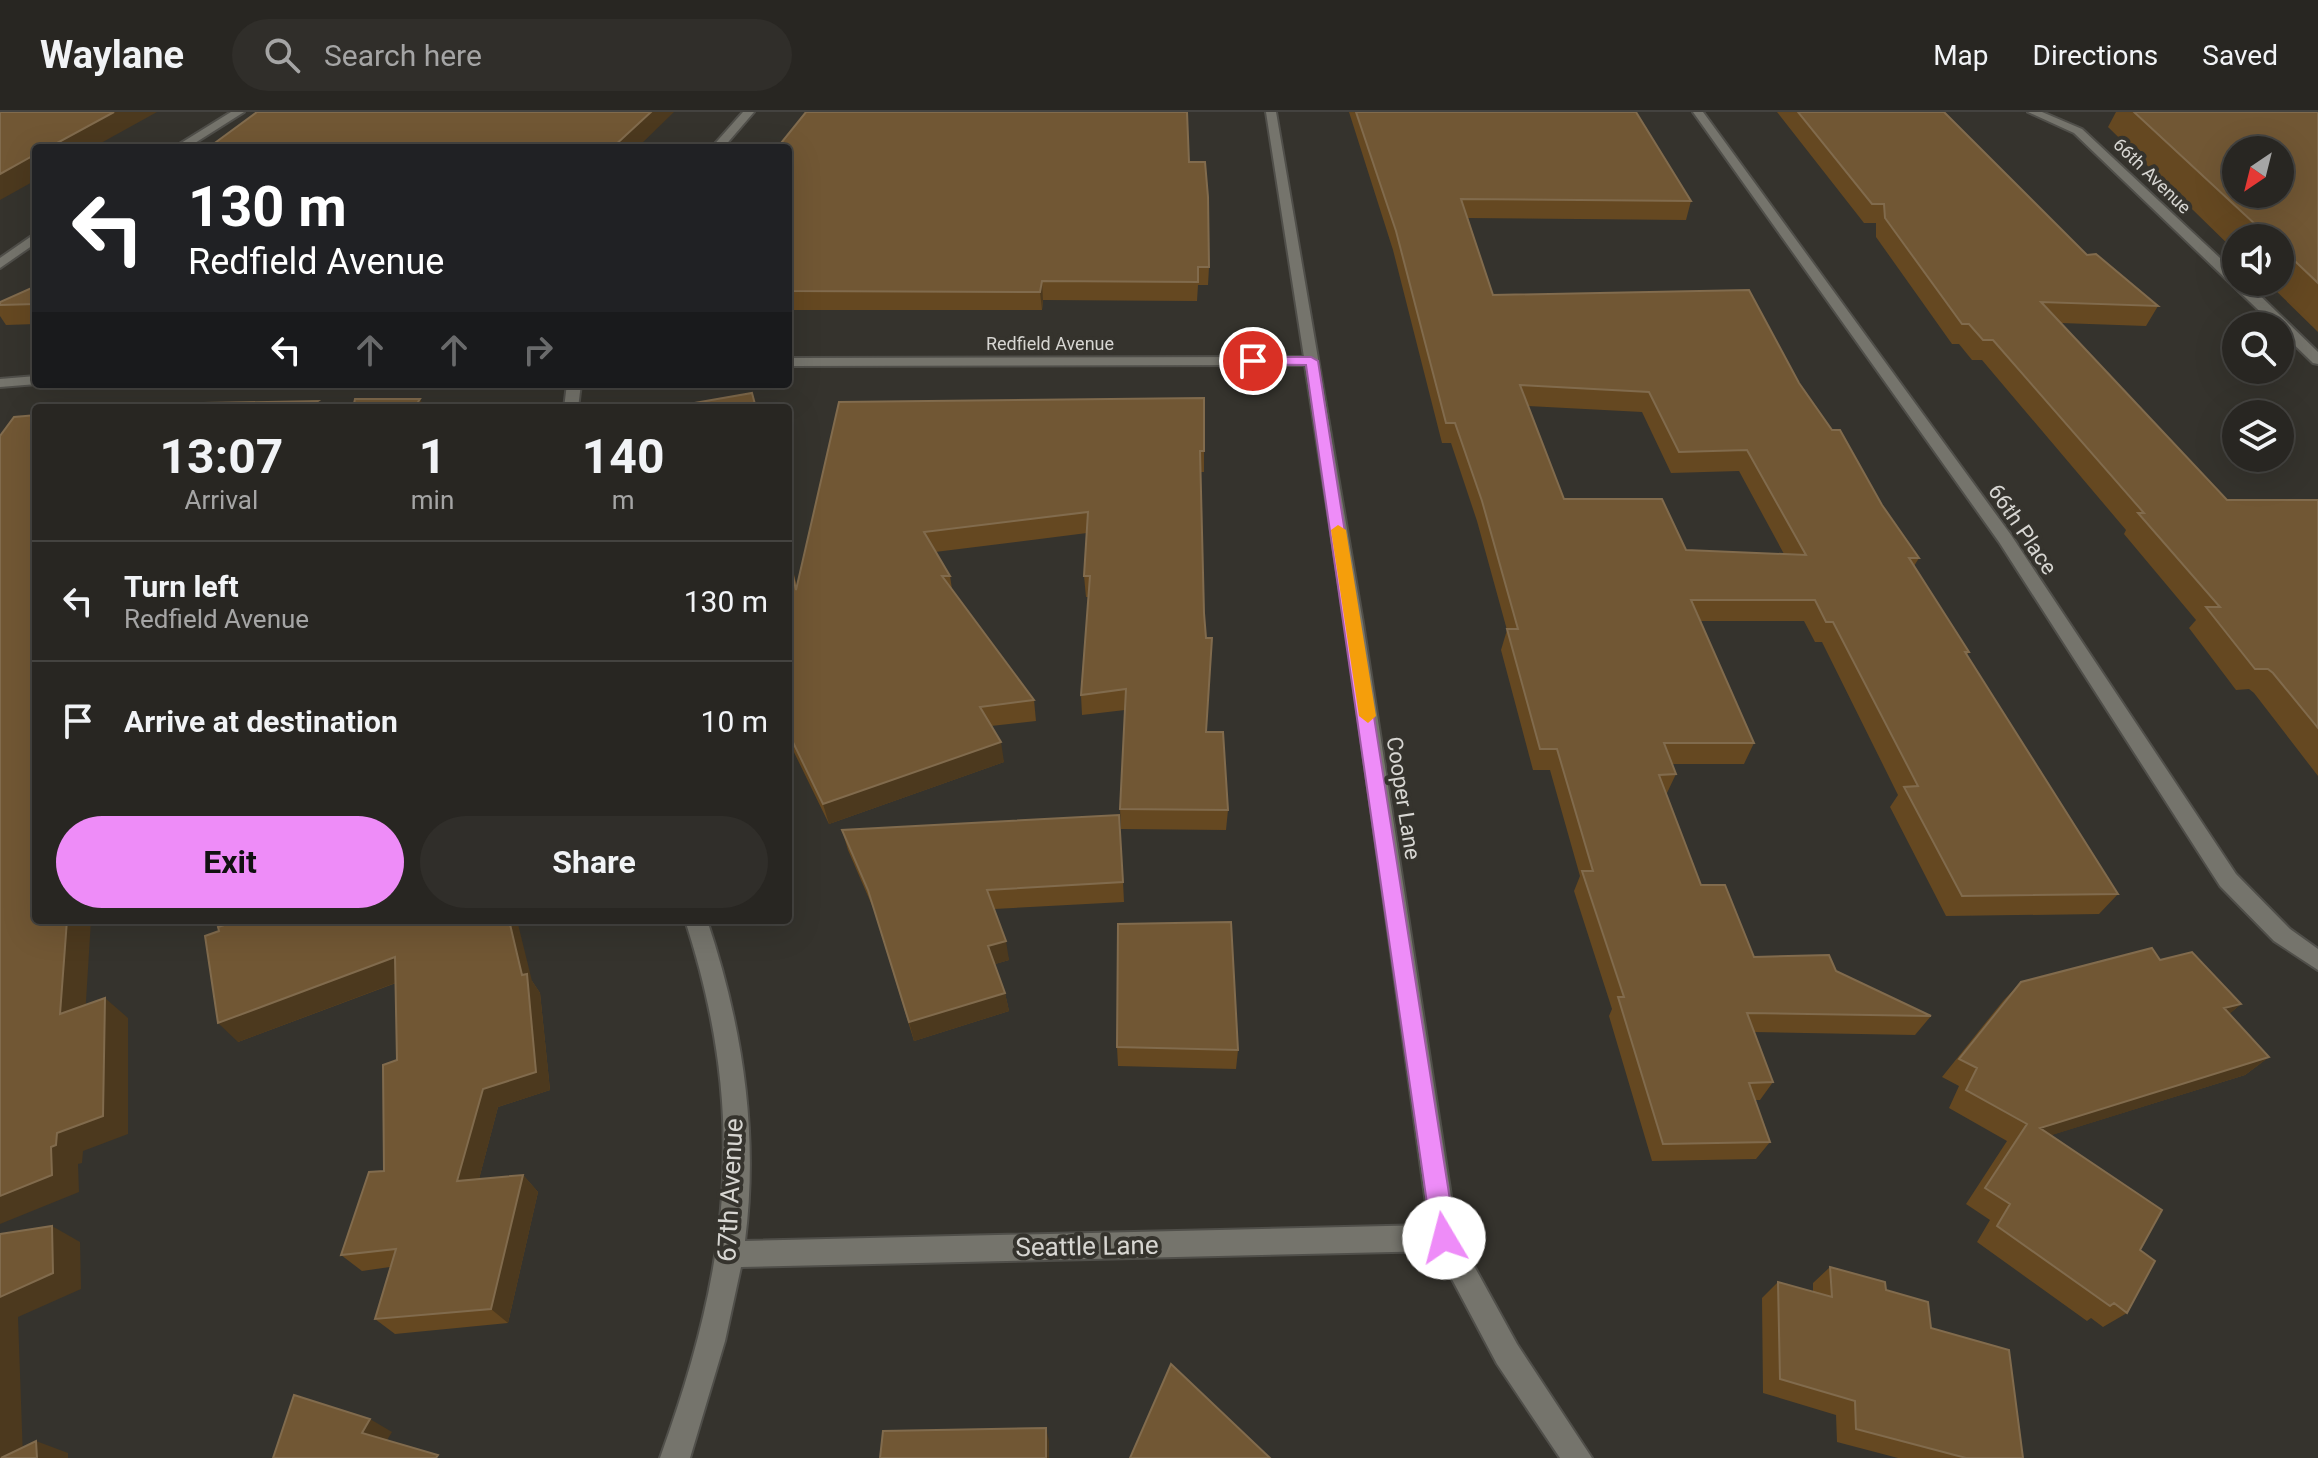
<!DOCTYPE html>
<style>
body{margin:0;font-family:Roboto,sans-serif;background:#302e2a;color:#f1f3f6;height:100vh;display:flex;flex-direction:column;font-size:30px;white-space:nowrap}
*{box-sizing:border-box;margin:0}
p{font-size:26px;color:#a5a5a5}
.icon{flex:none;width:44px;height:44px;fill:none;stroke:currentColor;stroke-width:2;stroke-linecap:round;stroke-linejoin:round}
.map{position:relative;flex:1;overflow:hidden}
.details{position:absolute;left:32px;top:292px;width:760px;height:520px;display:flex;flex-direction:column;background:#282622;border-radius:8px;box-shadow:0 8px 32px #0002,0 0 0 2px #444340}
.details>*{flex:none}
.guide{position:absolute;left:32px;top:32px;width:760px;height:244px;border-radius:8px;box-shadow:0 8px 32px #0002,0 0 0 2px #444340;background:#202124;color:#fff;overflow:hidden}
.needle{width:52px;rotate:215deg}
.fabs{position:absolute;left:2222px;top:24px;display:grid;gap:16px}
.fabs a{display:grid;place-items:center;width:72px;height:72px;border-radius:50%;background:#282622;box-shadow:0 8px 32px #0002,0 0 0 2px #444340;font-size:40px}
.pin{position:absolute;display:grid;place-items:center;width:68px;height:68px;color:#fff;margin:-34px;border:4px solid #fff;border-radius:50%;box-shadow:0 2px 8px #0007}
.me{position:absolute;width:88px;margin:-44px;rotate:352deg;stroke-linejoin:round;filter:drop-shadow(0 0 6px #0008)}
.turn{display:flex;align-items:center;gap:28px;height:168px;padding:0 24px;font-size:36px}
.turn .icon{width:104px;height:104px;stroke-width:2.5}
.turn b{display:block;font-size:56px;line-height:68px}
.lanes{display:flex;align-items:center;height:76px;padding:0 24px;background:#0003;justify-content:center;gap:40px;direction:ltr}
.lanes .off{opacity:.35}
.eta{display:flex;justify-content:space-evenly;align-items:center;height:136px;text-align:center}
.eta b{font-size:48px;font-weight:700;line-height:56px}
.cta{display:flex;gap:16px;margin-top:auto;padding:16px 24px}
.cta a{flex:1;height:92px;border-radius:48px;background:#ee8cf8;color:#111;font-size:32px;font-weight:700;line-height:92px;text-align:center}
.cta a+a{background:#302e2a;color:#f1f3f6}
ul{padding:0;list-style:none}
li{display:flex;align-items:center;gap:24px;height:120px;padding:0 24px;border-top:2px solid #444340}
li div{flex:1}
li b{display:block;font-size:30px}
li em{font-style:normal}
header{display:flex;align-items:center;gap:48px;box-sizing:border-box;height:112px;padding:0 40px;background:#282622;border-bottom:2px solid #444340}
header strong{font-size:38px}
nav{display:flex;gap:44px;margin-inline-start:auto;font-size:28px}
.search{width:560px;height:72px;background:#302e2a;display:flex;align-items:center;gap:20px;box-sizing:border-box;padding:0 28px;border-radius:44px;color:#a5a5a5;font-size:30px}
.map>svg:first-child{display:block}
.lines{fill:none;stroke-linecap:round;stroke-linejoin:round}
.minor-casing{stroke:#504f4a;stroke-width:4}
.minor{fill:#75746c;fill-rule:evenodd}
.wall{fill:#654821;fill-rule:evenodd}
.shaded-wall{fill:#4c391e}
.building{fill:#715734;stroke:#816b4d;stroke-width:2;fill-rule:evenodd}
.route{fill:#ee8cf8;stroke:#9b5ba1;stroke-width:2}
.slow{fill:#f59e0b}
.labels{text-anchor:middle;stroke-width:8;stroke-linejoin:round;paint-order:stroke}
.far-street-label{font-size:18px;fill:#d7d6d2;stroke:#35332d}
.street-label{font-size:22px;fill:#d7d6d2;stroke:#35332d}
.near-street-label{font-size:26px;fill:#d7d6d2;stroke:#35332d}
</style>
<header>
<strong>Waylane</strong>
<div class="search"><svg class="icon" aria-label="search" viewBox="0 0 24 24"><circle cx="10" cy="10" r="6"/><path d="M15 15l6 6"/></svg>Search here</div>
<nav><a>Map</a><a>Directions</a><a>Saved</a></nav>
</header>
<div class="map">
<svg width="2318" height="1346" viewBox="0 0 2318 1346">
<rect width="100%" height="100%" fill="#35332d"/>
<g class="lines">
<g class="minor-casing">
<path id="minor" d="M231,0h13l-57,36h-14z
M743,0h11l-31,36h-12z
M1266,0h10l87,511 94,612 60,109 75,114h-32l-63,-94 -60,-113 -696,16 -16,74 -35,117h-30c69,-191 89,-341 25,-538h22c35,104 52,212 38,321l684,-16 -84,-602 -40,-258 -517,1v-8l516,-1z
M1693,0h10l308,423 225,339 54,55 28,20v21l-44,-29 -54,-55 -221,-344z
M2028,0h14l40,17 154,144v9h10l72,70v12l-5,-1 -33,-32v-5h-5l-201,-193z
M36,121v10l-36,25v-10z
M36,264l1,8 -37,3v-8z
M567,272h14l-3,24h-14z"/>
</g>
<use href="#minor" class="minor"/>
</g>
<path class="wall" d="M1349,0h287l55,89 -5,19 -218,-2 25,77 306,88 120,175 -5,8 55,86 -2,3 151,239 -19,20 -153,2 -56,-109 8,-12 -76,-153h-7l-11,-21h-104l54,122 -10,21h-72l4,10 -10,21 35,90 53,72 82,14 95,45 -16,19 -161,-3 19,50 -13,18h-5l15,42 -14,17 -104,2 -43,-145 3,-7 -38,-118 6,-15 -30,-106h-17l-32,-120 6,-20 -30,-109 -26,-78h-9l-49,-193zM1528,294l114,6 29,61 68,-2 45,83 -98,-4 -122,-51z
M1777,0h167l143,143 71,51 -12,20 -85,-3 166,177h91v276l-64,-83 -5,-4 -13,1 -47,-62 7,-8 -72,-86 2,-4 -144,-170h-10l-13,-16h-7l-76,-107v-14h-12z
M2116,0h202v220l-51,-50h13v-44h-44v14l-128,-125z
M788,36l401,14 20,105 -1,18h-10l-1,16 -154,-1 -1,10h-254z
M36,174v38l-30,1 -6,-9v-14z
M839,290l365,49v21h-4l7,260 21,78 -2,20 -105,-1 -1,-20 5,-99 -43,5 -1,-20 8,-98h-3l-2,-21 3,-43 -152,19 15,24 2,13 82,111 2,21 -45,5 13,36 -175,62 -39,-80 -2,1v-197l9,39z
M842,718l281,52 1,20 -130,7 15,51 -14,4 10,29 4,18 -95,30 -40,-131 -26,-60z
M219,819l313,50 8,12 10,97 -52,17 -19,72 44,-4 15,17 -30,131 -113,11 -20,-15 15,-52 -28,4 -21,-16 43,-84 13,-111 -1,-77 -158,59z
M2160,848l81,44 -12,10 40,43 -24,18 -194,60 89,115 -13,63 -24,14 -12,-9 -4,3 -110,-79 13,-22 -24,-16 41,-63 -58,-33 10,-22 -17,-9 61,-76 18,-19z
M1117,935l121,3 -2,19 -118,-3z
M1830,1155l56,23 45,38 92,130h-125l-61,-16 -1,-27 -73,-22 -1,-95 16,-16 35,10v-9z"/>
<path class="shaded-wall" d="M114,0h43l-65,36h-44z
M651,0h23l-37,36h-25z
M36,42v26l-36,20v-26z
M1042,169l1,19 -1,10 -2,-18z
M420,287l5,9h-11z
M318,289l4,7h-14z
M1001,630l3,20 -175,62 -6,-20z
M67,808h24l-7,114 -24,-20z
M509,808h8l15,61 8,12 10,97 -52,17 -24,91 -17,-17 26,-92 39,-114z
M1006,829l3,19 -17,5 -4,-19z
M395,845l16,20 -173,65 -20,-19z
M1005,881l4,18 -95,30 -5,-19z
M105,886l23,20v116l-45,17 -1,12 -4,1 1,28 -79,32v-28l57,-63z
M2241,892l-23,19 6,-15z
M2269,945l-24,18 -225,70 20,-17z
M523,1063l15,17 -30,131 -17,-14z
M52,1114l28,16 1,47 -63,28 5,141h-23v-161z
M370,1307l22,13 -8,13 -22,-12z
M1046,1316l3,13v17h-3z
M36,1329l32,12v5h-31z"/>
<path class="building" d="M0,0h114l-66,36h-12v6l-36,20z
M257,0h394l-39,36h-404z
M806,0h381l2,50h16l3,35 1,70h-11v15l-156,-1 -2,11 -252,-1v-143h-11z
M1356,0h280l55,89 -230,-2 32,96 256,-5 50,93 33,47h8l42,75 37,53h-10l60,94h-4l153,242 -156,2 -58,-109 14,-1 -85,-164h-7l-11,-22h-124l63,143h-90l12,31 -17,1 42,110h24l29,72 75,-2 7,16 95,45 -184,-3 26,69 -24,1 21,59 -107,2 -45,-147h6l-42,-126h11l-36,-122h-17l-33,-120h11l-36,-128 -27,-78h-9l-50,-192zM1520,273l129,7 30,60 68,-2 59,105 -120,-5 -24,-51h-98z
M1798,0h146l143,143 9,-1 62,52 -117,-4 186,198h91v228l-45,-55 -5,-4h-13l-49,-62h14l-82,-94h6l-151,-173h-10l-14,-16h-7l-77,-106 -1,-14h-12z
M2134,0h184v171l-38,-36v-9h-10zM2236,38h44v44h-44z
M36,174v18l-36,1v-3z
M752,281l4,15h-85v-1z
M1204,286v53h-4l4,162 2,25h6l-6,94h17l5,78 -108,-1 6,-120 -45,6 9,-119h-6l4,-64 -164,20 26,44h-8l92,124 -54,7 21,35 -178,62 -35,-72v-179l8,37 43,-188z
M355,287h65l-6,9h-61z
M318,289l-10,7h-199l42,-4z
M36,303v505h31l-7,94 45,-16 -2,118 -46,17 -1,12 -5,2 1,28 -52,21v-760l14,-19z
M1119,703l4,67 -136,8 19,51 -18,5 17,47 -96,29 -41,-132 -26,-60z
M240,808h269l13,55 5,-1 9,98 -53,17 -26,92 66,-6 -32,134 -116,10 21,-70 -55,6 28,-83 15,-1 -1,-106 14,-5 -2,-103 -177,66 -13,-87 14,-5 -1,-4z
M1231,810l7,128 -121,-3 1,-123z
M2152,836l8,12 32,-8 49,52 -17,4 45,49 -229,71 122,82 -22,40 15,11 -28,52 -13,-10 -4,3 -113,-80 13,-22 -25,-16 42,-64 -61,-34 11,-22 -18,-9 62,-77z
M52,1114l1,47 -53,24v-63z
M1830,1155l55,15 1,8 42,12 3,26 78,22 14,108h-57l-110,-29 -1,-28 -75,-22 -2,-97 54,15z
M1171,1252l99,94h-140z
M294,1283l76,24 -8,14 76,22 -2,3h-163z
M1046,1316v30h-166l3,-27z
M36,1329l1,17h-36z"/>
<path class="route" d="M1253,245h58l7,4 138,877 -4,8 -8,4 -9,-4 -3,-8 -126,-873 -58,-1v-6z"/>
<path class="slow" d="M1338,413l8,5 30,186 -8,7 -9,-7 -28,-186z"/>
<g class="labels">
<g class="far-street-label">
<text transform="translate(2152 64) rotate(44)" y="6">66th Avenue</text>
<text x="1050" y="238">Redfield Avenue</text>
</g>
<g class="street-label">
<text transform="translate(2023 417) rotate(56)" y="8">66th Place</text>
<text transform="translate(1404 686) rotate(81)" y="8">Cooper Lane</text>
</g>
<g class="near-street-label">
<text transform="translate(730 1078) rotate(-87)" y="9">67th Avenue</text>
<text transform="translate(1087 1134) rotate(-1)" y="9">Seattle Lane</text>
</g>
</g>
</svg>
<div class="fabs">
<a><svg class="needle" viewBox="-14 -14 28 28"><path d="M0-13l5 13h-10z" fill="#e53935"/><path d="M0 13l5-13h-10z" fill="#a5a5a5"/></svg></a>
<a><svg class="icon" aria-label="sound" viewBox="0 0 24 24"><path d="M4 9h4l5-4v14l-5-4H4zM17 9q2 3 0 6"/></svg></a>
<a><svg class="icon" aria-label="search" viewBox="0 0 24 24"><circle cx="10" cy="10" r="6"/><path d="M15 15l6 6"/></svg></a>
<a><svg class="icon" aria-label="layers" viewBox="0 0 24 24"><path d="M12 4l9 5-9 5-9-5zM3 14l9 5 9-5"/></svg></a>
</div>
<div class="pin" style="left:1253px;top:249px;background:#d93025"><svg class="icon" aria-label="arrive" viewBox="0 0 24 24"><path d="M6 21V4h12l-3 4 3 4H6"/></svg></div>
<svg class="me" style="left:1444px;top:1126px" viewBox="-20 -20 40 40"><circle r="19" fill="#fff"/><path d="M0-13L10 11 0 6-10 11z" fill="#ee8cf8"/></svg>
<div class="guide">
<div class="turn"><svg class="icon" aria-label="left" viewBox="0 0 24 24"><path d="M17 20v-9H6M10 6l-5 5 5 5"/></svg><div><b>130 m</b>Redfield Avenue</div></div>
<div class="lanes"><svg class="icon" aria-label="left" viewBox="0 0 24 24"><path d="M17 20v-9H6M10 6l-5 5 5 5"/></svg><svg class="icon off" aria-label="ahead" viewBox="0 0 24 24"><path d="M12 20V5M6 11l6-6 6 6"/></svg><svg class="icon off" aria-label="ahead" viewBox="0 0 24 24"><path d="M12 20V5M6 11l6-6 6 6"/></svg><svg class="icon off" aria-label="right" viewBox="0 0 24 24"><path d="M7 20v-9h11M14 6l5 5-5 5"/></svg></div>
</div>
<section class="details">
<div class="eta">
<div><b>13:07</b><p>Arrival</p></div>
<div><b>1</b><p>min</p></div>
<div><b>140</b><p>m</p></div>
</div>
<ul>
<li><svg class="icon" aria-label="left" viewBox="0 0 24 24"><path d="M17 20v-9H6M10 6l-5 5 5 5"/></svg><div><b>Turn left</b><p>Redfield Avenue</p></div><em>130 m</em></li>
<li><svg class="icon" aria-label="arrive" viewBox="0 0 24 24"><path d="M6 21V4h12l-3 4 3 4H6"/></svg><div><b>Arrive at destination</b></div><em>10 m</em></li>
</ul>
<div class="cta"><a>Exit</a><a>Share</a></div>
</section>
</div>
